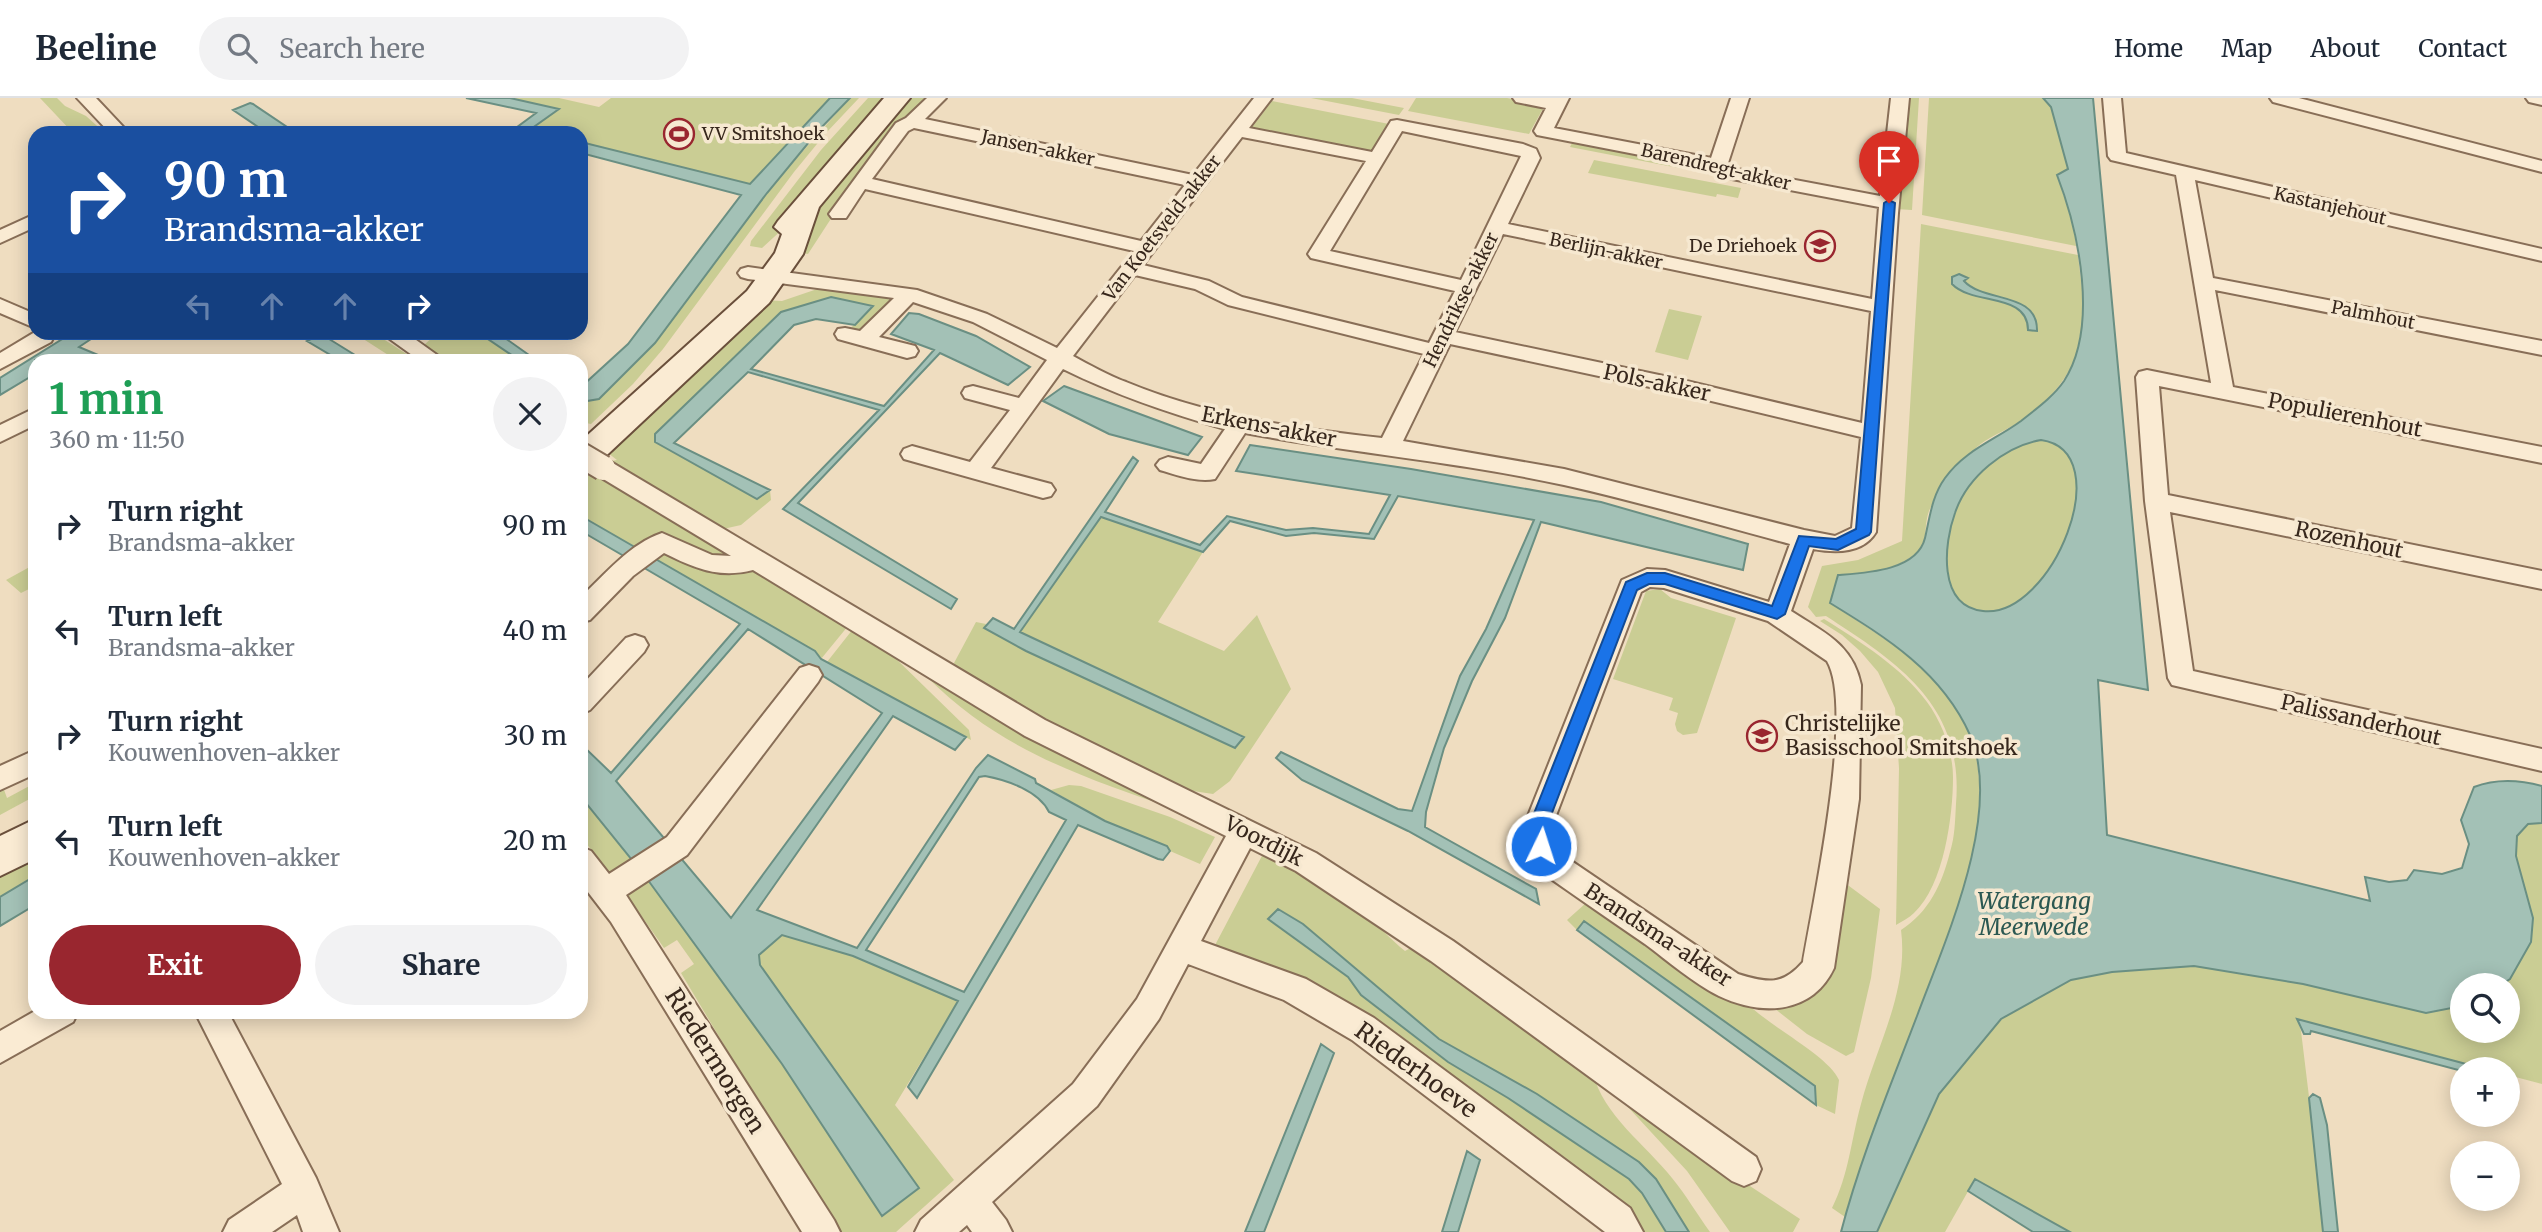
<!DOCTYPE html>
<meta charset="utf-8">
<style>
body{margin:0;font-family:Merriweather,serif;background:#f2f2f3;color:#1f2937;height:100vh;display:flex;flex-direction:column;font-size:26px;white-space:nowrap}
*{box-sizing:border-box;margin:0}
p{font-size:23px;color:#747a83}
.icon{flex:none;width:38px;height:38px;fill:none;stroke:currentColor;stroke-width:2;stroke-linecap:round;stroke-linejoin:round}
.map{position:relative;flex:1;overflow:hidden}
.panel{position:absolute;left:28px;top:256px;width:560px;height:665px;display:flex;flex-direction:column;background:#fff;border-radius:21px;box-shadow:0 4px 18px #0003}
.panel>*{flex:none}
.guide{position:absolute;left:28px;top:28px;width:560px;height:214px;border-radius:21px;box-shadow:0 4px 18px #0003;background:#1a4fa0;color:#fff;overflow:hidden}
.tools{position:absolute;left:2450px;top:875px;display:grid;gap:14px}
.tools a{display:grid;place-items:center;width:70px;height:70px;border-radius:50%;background:#fff;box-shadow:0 4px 18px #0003;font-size:35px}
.pin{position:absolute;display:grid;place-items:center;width:60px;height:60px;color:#fff;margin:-72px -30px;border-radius:50% 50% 50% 0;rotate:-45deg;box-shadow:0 0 7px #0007}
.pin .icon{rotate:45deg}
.me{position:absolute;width:77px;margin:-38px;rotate:4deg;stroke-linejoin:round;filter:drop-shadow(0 0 5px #0008)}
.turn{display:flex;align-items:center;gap:24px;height:147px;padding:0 21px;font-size:32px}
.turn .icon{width:91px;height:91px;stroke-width:2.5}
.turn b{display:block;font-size:49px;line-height:60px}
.lanes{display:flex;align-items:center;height:66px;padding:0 21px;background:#0003;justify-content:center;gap:35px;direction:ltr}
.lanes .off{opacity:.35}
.round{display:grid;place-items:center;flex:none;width:74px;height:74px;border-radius:37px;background:#f2f2f3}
.overview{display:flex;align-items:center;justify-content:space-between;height:119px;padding:0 21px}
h1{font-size:42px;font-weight:700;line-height:52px;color:#1e9e55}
.primary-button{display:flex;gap:14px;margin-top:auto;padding:14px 21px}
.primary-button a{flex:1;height:80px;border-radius:42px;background:#99262f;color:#fff;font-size:28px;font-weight:700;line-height:80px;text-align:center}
.primary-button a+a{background:#f2f2f3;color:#1f2937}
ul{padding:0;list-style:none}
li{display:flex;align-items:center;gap:21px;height:105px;padding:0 21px}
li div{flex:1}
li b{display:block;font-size:26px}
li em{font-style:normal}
header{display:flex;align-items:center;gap:42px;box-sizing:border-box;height:98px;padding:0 35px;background:#fff;border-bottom:2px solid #e0e1e3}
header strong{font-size:33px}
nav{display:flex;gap:38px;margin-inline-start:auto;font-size:24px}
.search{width:490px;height:63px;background:#f2f2f3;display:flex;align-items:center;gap:18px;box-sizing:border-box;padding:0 24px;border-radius:38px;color:#747a83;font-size:26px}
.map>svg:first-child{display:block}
.green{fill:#cacd94}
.water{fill:#a3c1b6;stroke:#6a8f83;stroke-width:2;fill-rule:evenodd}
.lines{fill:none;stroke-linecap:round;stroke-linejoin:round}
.street-casing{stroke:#886e57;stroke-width:4}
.secondary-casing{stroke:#6a4f3b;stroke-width:4}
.street{fill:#faebd3;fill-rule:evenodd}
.secondary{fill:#faebd3;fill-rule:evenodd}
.street-bridge-casing{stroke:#886e57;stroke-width:28;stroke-linecap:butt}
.street-bridge{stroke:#faebd3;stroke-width:24}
.route{fill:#1a73e8;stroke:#114b97;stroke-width:2}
.labels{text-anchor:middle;stroke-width:7;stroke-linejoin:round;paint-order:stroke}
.far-poi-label{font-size:18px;fill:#37271c;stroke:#f6e8d0;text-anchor:start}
.far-street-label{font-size:18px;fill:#37271c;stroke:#f6e8d0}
.street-label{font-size:21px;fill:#37271c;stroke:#f6e8d0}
.poi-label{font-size:21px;fill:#37271c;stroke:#f6e8d0;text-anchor:start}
.water-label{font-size:23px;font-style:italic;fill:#2b5852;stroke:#f6e8d0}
.near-street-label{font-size:24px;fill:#37271c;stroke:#f6e8d0}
</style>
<header>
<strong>Beeline</strong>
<div class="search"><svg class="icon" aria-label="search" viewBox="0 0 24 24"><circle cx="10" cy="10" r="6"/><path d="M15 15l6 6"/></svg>Search here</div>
<nav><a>Home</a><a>Map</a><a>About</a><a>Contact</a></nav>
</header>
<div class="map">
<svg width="2542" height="1134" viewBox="0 0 2542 1134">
<rect width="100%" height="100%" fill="#efddc0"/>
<path class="green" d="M40,0h17l8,8 21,10 19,17h-32z
M510,0h49l40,9 12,-9h219l-79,86 -170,-42v-9h-38l-13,-3 28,-21z
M850,0h9l-33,35 -32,39 -131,177 -30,35 -42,40 -5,-1 -5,5v-26z
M868,0h21l-104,129 -23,21 -12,-2 1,-5 70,-91z
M906,0h19l-15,15 2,3 -63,75 -41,63 -11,-2 12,-34z
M1311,0h41l52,10 -5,7z
M1416,0h91l38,7 -16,29 -121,-23z
M1907,0h12l-7,112 -17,-1z
M1929,0h114l8,9 17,62 -11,6 17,52 2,19 -154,-31z
M1272,3l117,23 -16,25 -5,2 -118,-21z
M1574,41l118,22 -3,9 -119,-23z
M1594,62l147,28 -3,10 -21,-4 -1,3 -128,-24z
M1921,126l157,31c3,31 12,70 -1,100 -13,30 -35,54 -63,70 -12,7 -27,13 -37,22 -8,7 -45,54 -48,64 -5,13 -1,30 -11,40 -22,21 -51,22 -80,24l-8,27c53,39 96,54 131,114 53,93 -22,240 -56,331 -21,56 -41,113 -60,170l-13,-9c17,-34 19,-68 29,-104 15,-57 48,-113 40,-174 28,-18 41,-46 49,-78 5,-16 5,-31 6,-48 8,-98 -56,-140 -130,-188l-10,1 -8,-10 14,-41 36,-6 44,-19z
M829,187l69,11c-14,17 -25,39 -49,34l24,-25 -92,7 -126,122 101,65 14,-9 1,10 -30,25 -18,4 -112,-68 6,-1 -9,-7 153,-153 21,1z
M1669,211l33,7 -14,44 -33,-8z
M354,235h20l42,27h-20z
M437,235h42l40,27h-74l-22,-14z
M2041,342c80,12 11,179 -58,171 -46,-5 -39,-68 -28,-98 12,-36 50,-67 86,-73z
M585,376l15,4 140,83 -9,2 -62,-25 -29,13 -59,-35v-39z
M1101,419l102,35 -45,70 66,29 33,-36 34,74 -61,92 -17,13 -20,-3 -138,-66 -99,-56 -2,-6 22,-41 10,2 -2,4 252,120 7,-12 -223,-104z
M661,449l57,26c14,3 26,-4 41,0l89,53 -27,33 -6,-8 -168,-95z
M35,466v22l-14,7 -15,-13z
M1660,491l11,9 65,20 -39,115 -14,2 -6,-4 -2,-7 3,-11 -9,-3 4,-12 -60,-19 33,-88z
M1824,521c37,23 77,48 103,83 15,20 26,50 26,75 0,39 -9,108 -39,136 -5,5 -12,8 -18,12l3,-157 -4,-60 -17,-36 -18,-21 -18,-16 -22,-14z
M853,531l35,22 81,79 2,10 -144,-78z
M929,577l248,135c-96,-34 -176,-59 -250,-133z
M35,685v13l-35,19v-27l3,-1 4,11z
M1069,687l12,1 89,31 45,20 -15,27 -30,-13 -3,-5 -62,-25 -54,-31z
M581,699l54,67 -25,9 -29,-36z
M2542,725v261l-34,-9v-6h-23l-188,-50 4,12 21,173 1,28h-253l-95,-53 -30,53h-68l61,-138 63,-75 70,-39 41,-8 82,-6 109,18 123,29 36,-7v25h46v-46h-7l9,-6 23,-61 -17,-62 1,-20 11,-12z
M35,750v28l-35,21v-28z
M1264,754c28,16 79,40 102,61 13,13 24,26 39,38l13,-7 175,129c10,42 53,72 79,105 14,17 25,36 38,54h-21l-33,-53 -17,-17 -102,-68 -98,-55 -136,-115 -24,-15 -11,10 80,58 13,18 87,67 60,36 121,81 13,14 24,39h-24l-8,-12 -421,-271z
M645,778l137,188 100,152 -122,-252 -1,-9 23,-20 71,21 105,45 -63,104 59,75 -58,52h-56l-52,-80 -107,-179 13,-9 -17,-24 -13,8 -36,-51v-7z
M1845,785l35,26 -9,69 -17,74 -8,4 -39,-22 -37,-29 20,-1z
M1593,804l151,98c23,26 83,54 95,80l-4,34 -19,-9 -1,-19 -231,-165 -7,9 -10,-10 19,-17z
M1627,1001l97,70 76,50 -7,13h-63l-43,-61 -60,-65z"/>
<path class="water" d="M466,0h44l49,11 -28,20 12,4h-34l27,-20z
M830,0h20l-31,32 -52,63 -112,150 -56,56 -18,3v-15l47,-43 113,-149 -160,-42v-11l169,42z
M2043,0h50l55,592 -50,-10 9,155 263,66 -5,-24 24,5 18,-2 7,-10 28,4 20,-6 7,-24 -8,-24 13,-33c21,-8 46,-7 68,-1v37l-14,1 -11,12 -1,20 17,62 -2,24 -21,37 -9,6h-39v21l-36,7 -123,-29 -109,-18 -82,6 -41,8 -70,39 -62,75 -62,138h-36c19,-73 49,-145 76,-216 27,-73 87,-203 53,-281 -28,-63 -83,-97 -140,-132l8,-28c27,-2 79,-4 87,-37 5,-22 7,-42 20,-60 20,-28 50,-38 76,-57 15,-12 32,-24 43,-40 35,-54 15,-149 -7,-206l11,-6 -17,-62zM2041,342c79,11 11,179 -58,171 -46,-5 -39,-68 -28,-98 12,-36 50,-67 86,-73z
M250,5l3,1 43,29h-29l-34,-23z
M1959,176l9,4 -4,3c20,22 74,10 73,50l-9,-1c0,-38 -55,-24 -76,-46v-7z
M831,199l42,9 -18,19 -39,-6 -22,6 -43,44 133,37 50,-56 -43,-16 18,-21 10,1 57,22 54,31 -22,18 -68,-32 -142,150 159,96 -6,10 -168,-100 96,-99 -131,-38 -74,71 96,47 -13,9 -102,-57v-8l126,-122z
M72,235h28l-21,14 31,13h-75v14l-35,21v-17z
M479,235h19l38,27h-17z
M321,236l42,26h-24l-32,-19z
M1064,288l138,51 -14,18 -79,-21 -66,-33z
M1250,347l161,24 190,33 147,42 -5,26 -202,-48 -36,96 -33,63 -28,67 -18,64 -1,15 111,62 3,15 -131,-73 -106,-51 -26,-22 5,-6 117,57 14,2 48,-135 26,-47 48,-109 -136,-24 -24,43 -60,-6 -28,3 -56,-15 -27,31 -102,-35 -81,115 224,105 -9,11 -209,-97 -42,-23 9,-10 21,11 119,-172 5,4 -33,51 95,33 27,-29 59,14 27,-2 56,6 21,-39 -154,-24z
M581,418l234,135 6,8 145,78 -11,13 -62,-34 -136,194 100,38 119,-180 12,-13 47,24 1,4 69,38 62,25 3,5 -7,9 -5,-1 -80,-34 -161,273 -9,-11 50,-86 -105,-45 -71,-21 -23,20 1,10 159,223 -37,28 -100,-152 -137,-188 -64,-79v-53l30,29 129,-149 -159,-93zM748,531l134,84 -151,205 -115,-137zM985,678c22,4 54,15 64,36l17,8 -102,172 -98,-42 113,-173z
M35,778v29l-35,21v-29z
M1278,811l25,15 136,115 98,55 102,68 17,17 33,53h-23l-24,-39 -13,-14 -121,-81 -60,-36 -87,-67 -13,-18 -80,-58z
M1584,823l231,165 1,19 -239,-175z
M2297,921l188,50h-23v2l-151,-40 -1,3h-6z
M1321,946l13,9 -70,179h-19z
M2313,996l7,4 7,27 11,107h-15l-14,-134z
M1467,1053l13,9 -22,72h-16z
M1975,1081l95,53h-37l-65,-41z"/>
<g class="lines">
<g class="street-casing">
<path id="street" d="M77,0h19l33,35h-19z
M927,0h19l-21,21 268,56 61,-77h18l-23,30 123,24 19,-31 6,-1 126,24 13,5 4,9 -32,66 364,75 7,-92 -147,-28 -20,-10 -175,-34 -3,-4 12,-23 -30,-6 -3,-4h56l-15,30 157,30 20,-60h18l-21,65 9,6 143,27 11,-98h18l-11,115 -22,319c-13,22 -42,21 -63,17l-22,62c32,21 62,33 70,74l-2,114 -25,169c-22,47 -73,48 -115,28 -26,-13 -51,-35 -74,-52 -34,-23 -68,-47 -101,-70l-18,-28 -2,-20 98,-246 25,-11 18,1 104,32 21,-58c-75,-20 -150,-42 -226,-59 -105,-23 -213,-32 -319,-52l-30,46c-16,4 -39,-4 -55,-9l-4,-5 4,-5 8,-3 33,7 24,-35c-57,-16 -109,-34 -162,-60l-72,99 60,16 4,6 -4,6 -8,2 -139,-39 -3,-5 3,-5 8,-3 58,16 40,-52 -45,-12 -3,-5 3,-5 8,-2 46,12 28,-38 -74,-38 -60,-20 -34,35 36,9 3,5 -3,5 -8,2 -69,-19 -3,-5 3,-5 7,-1 15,3 34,-33 -146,-19 -7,-2 -3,-4 3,-4 7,-2 169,23 70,24 70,34 77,-97 -269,-62 -19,29h-14l-3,-4 67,-91 10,-5zM914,30l271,57 -44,56 -269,-62 36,-48zM1402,33l119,25 -60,124 -131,-29zM1242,39l124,24 -58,93 3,4 144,33 -26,52 -187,-46 -33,-16 -66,-16zM1503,136l368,77 -9,112 -184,-44 -223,-47zM1135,177l60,14 33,16 196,49 -42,84c-88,-10 -174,-22 -256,-56 -19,-7 -36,-17 -53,-26zM1450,246l228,49 183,44 -9,91 -17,8 -31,-6 -240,-61 -161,-28zM1650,489l14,1 104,33 59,40c28,47 -14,241 -24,301 -21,24 -36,21 -65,12l-174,-118 -9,-13 -3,-17 89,-234z
M2103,0h18l5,55 416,96v12l-347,-81 18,98 329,63v14l-327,-65 18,97 309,60v16l-383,-77 9,109 374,76v18l-372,-77 23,159 349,78v22l-370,-86 -4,-7 -23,-177 -9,-124 3,-5 8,-2 64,13 -35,-208 -65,-15 -3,-4z
M2270,0h29l243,63v11l-269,-70z
M2526,0h16v7l-13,-3z
M35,116v13l-35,16v-13z
M0,201l35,15v14l-35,-15z
M35,234h21l-5,10 -51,27v-16z
M380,234h25l39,28h-25z
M35,310v17l-35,17v-17z
M603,362l8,2 434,258 271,133 137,88 303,216 5,12 -5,12 -12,5 -12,-5 -301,-220 -135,-90 -46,-23 -49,93 105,38 68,39 256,190 13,24h-38l-253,-192 -68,-40 -96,-36 -29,55 -62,87 -105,96 14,18 6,12h-40l-5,-7 -8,7h-44l6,-12 152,-136 64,-85 89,-163 -201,-100 -272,-166c-34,9 -59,-2 -89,-17l-31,23 -43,44 -9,2v-25c23,-22 50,-54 81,-64l50,22 19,1 -136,-82 -4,-6 4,-6z
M635,537l9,3 4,7 -4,7 -54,58 -9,4v-28l45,-48z
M809,567l9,3 4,7 -4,7 -131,173 -61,40 208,325 6,12h-38l-191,-310 -30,-39v-36l10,4 18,23 58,-37 133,-169z
M35,652v24l-35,16v-24z
M35,913l43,1 -5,10 -73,41v-32z
M195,914h33l88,166 23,54h-36l-6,-17 -25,17h-49l6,-12 53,-36z"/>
</g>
<g class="secondary-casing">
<path id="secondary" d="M884,0h26l-91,109 -16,47 -34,49 -176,165 -12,3v-30l166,-150 28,-38 7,-19 -8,-7 4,-6z
M35,721v40l-35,17v-40z"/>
</g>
<use href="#street" class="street"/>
<use href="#secondary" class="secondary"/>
<g class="street-bridge-casing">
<path id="street-bridge" d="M581,357l22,13"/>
</g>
<use href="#street-bridge" class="street-bridge"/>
</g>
<path class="route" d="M1889,102l6,3 -24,329 -2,3 -31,15 -29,-4 -24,68 -8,5 -112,-35h-16l-12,6 -90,236 3,20 -3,5 -6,2 -7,-2 -5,-25 97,-244 21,-9h18l107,33 27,-70 37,3 20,-10 28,-326z"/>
<defs>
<g id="stadium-ring" transform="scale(1.575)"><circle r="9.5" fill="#f6e8d0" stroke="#99262f" stroke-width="1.5"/><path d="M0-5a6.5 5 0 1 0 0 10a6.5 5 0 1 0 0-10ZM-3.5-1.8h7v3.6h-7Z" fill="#99262f"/></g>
<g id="school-ring" transform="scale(1.575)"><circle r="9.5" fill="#f6e8d0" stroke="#99262f" stroke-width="1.5"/><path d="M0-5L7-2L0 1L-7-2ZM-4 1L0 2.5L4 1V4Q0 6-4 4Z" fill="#99262f"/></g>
</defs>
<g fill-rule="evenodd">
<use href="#stadium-ring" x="679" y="36"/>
<use href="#school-ring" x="1820" y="148"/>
<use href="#school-ring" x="1762" y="638"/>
</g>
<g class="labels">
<g class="far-poi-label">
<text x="702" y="42">VV Smitshoek</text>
<text x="1797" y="154" text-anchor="end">De Driehoek</text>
</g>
<g class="far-street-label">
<text transform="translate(1038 50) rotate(12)" y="6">Jansen-akker</text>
<text transform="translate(1716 69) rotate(13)" y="6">Barendregt-akker</text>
<text transform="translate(2330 108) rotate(13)" y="6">Kastanjehout</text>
<text transform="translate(1162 130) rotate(-52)" y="6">Van Koetsveld-akker</text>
<text transform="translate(1606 153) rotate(12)" y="6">Berlijn-akker</text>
<text transform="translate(1461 202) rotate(-64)" y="6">Hendrikse-akker</text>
<text transform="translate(2373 217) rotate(11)" y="6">Palmhout</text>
</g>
<g class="street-label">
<text transform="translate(1657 285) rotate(12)" y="7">Pols-akker</text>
<text transform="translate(2345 317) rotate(11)" y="7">Populierenhout</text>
<text transform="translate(1269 329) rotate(11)" y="7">Erkens-akker</text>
<text transform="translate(2349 442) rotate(12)" y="7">Rozenhout</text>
<text transform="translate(2361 622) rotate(13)" y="7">Palissanderhout</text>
<text transform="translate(1264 743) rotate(27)" y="7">Voordijk</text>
<text transform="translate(1658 837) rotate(33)" y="7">Brandsma-akker</text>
</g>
<g class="poi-label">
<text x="1785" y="633">Christelijke<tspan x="1785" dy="24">Basisschool Smitshoek</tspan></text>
</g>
<g class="water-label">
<text x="2034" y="811">Watergang<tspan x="2034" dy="26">Meerwede</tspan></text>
</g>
<g class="near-street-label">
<text transform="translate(715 963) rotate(58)" y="8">Riedermorgen</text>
<text transform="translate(1416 972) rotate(36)" y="8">Riederhoeve</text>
</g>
</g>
</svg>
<div class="tools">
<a><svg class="icon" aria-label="search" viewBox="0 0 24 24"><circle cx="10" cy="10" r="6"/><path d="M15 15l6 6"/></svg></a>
<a>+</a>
<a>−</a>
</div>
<div class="pin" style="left:1889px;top:105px;background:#d93025"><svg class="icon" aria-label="arrive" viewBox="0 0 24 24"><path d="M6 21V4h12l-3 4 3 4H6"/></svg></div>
<svg class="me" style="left:1541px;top:748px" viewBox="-20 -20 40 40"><circle r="17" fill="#1a73e8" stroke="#fff" stroke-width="3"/><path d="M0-11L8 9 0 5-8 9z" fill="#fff"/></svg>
<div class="guide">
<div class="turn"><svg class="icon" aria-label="right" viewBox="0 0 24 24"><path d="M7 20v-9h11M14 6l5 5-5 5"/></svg><div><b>90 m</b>Brandsma-akker</div></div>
<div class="lanes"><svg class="icon off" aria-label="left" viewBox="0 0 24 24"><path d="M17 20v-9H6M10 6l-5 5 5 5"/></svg><svg class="icon off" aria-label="ahead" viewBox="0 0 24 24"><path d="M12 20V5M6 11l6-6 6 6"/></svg><svg class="icon off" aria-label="ahead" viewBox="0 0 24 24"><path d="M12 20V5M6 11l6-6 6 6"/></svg><svg class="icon" aria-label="right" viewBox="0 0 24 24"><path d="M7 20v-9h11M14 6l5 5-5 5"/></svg></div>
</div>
<section class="panel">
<div class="overview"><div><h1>1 min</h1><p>360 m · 11:50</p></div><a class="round"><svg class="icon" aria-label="close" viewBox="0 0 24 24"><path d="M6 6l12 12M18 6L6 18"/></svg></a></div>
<ul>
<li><svg class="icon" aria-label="right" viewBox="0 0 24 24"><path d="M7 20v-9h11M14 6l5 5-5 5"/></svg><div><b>Turn right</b><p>Brandsma-akker</p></div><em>90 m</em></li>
<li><svg class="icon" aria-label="left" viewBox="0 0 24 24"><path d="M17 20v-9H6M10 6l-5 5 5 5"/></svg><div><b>Turn left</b><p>Brandsma-akker</p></div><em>40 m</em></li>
<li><svg class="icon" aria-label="right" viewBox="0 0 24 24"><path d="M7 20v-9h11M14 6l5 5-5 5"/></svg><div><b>Turn right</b><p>Kouwenhoven-akker</p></div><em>30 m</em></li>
<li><svg class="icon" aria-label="left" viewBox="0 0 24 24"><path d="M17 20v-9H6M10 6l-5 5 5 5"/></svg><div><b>Turn left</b><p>Kouwenhoven-akker</p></div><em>20 m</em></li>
</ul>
<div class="primary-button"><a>Exit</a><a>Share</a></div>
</section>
</div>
